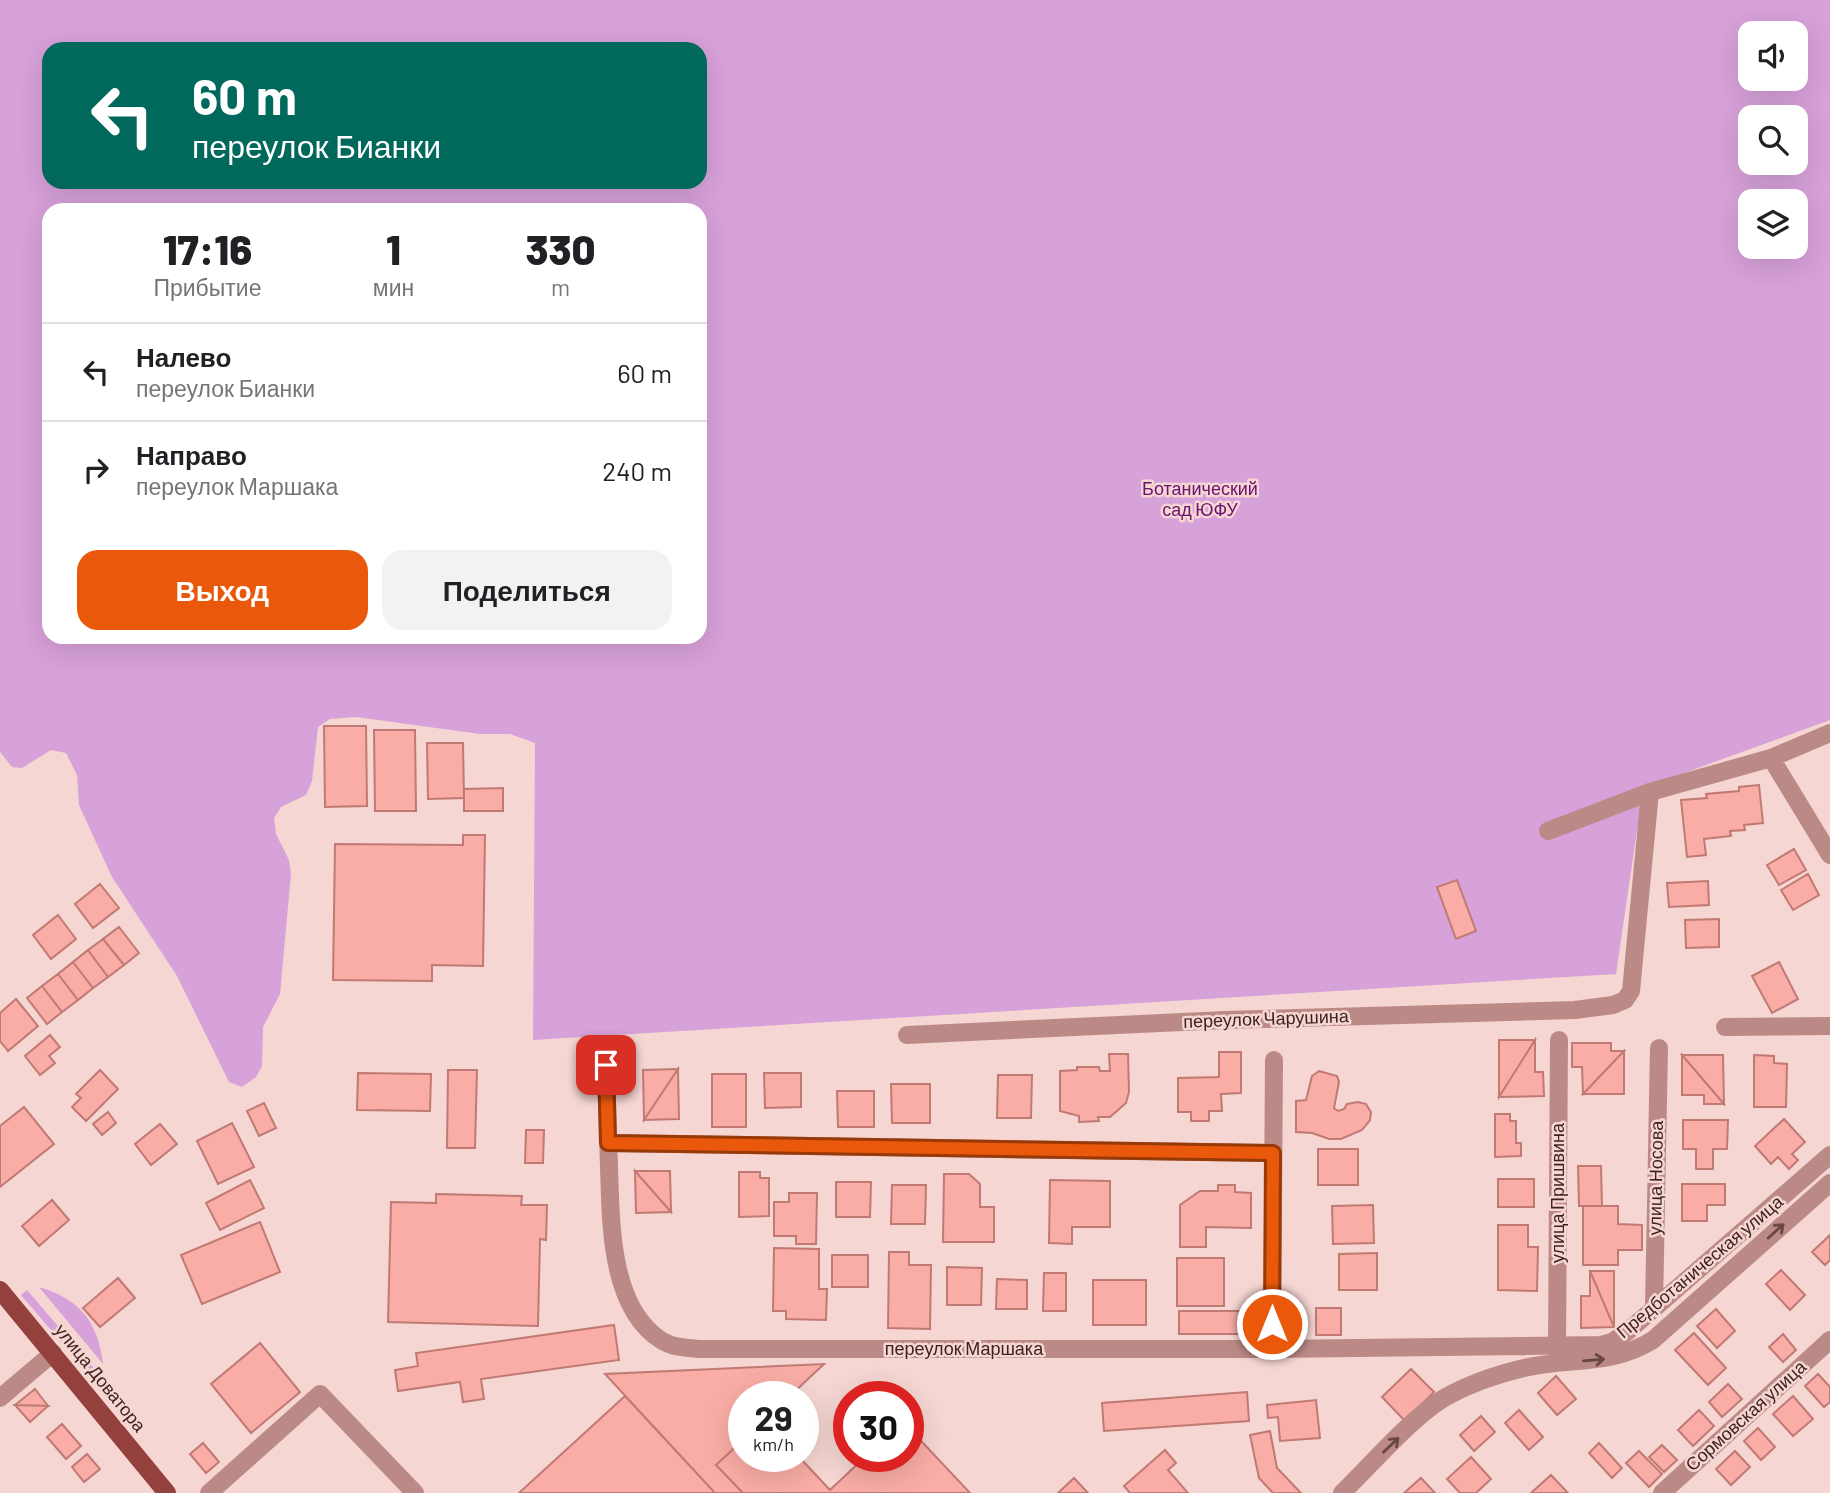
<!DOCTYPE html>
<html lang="ru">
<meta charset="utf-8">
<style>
body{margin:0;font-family:Barlow,sans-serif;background:#f2f2f2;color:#202124;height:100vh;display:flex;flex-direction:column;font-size:26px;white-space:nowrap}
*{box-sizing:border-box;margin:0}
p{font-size:23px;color:#757577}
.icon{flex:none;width:38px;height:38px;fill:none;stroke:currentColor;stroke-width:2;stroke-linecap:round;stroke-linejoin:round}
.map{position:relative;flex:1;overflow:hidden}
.panel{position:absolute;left:42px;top:203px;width:665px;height:441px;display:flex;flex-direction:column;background:#fff;border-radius:21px;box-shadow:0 7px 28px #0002}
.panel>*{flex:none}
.top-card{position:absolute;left:42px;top:42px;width:665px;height:147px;border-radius:21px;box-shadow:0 7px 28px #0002;background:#00695c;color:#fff;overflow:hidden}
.fabs{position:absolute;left:1738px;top:21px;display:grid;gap:14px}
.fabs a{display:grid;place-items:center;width:70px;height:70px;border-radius:14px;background:#fff;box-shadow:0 7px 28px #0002;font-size:35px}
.speed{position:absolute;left:728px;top:1381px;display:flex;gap:14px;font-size:35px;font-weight:700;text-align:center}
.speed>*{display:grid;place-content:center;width:91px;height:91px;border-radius:50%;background:#fff;box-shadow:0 7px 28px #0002;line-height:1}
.speed small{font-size:18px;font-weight:400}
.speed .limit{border:10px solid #d22;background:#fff;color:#111}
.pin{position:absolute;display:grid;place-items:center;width:60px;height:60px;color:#fff;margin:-30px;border-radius:14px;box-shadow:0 4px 10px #0006}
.me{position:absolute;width:77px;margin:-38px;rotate:0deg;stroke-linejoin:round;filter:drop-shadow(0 0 5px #0008)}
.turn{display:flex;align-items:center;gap:24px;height:147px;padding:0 35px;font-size:32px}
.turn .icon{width:91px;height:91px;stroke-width:2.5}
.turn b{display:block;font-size:49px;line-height:60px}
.eta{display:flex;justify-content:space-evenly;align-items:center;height:119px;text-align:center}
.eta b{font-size:42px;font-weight:800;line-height:49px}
.primary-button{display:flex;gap:14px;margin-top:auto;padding:14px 35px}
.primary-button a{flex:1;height:80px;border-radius:21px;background:#ea580c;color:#fff;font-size:28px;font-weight:800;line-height:80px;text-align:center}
.primary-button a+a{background:#f2f2f2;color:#202124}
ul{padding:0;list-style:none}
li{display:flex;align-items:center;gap:21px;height:98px;padding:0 35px;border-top:2px solid #e0e0e0}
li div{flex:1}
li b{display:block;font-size:26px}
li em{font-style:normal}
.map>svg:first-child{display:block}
.green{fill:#d7a1d9;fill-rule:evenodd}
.building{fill:#f9ada6;stroke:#c17973;stroke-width:2}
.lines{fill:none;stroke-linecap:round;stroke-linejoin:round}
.minor{stroke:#bb8a86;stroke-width:18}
.major{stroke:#94413d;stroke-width:18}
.oneway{stroke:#6a4643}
.route-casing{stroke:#983908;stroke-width:18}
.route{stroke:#ea580c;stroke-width:12}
.labels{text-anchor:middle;stroke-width:5;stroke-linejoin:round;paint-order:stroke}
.park-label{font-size:18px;fill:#6b1171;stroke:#f5d6d2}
.street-label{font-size:18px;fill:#3f221f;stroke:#f5d6d2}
</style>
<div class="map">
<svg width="1830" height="1493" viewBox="0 0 1830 1493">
<rect width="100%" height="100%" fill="#f5d6d2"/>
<path class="green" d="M0,0h1830v720l-179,65 -10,18 -25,171 -1083,66 2,-297 -25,-9h-30l-124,-17 -26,2 -12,8 -6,54 -6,14 -25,12 -7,11 2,16 13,26 2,14 -11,120 -17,33 -1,39 -6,11 -14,10 -13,-5 -52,-106 -65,-99 -33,-72 -2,-30 -11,-22 -15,-3 -29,18 -10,-1 -12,-15zM1750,33h46v46h-46zM49,49h651v133h-651zM1750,117h46v46h-46zM1750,201h46v46h-46zM49,210h651v427h-651z
M39,1287c41,12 59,35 64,77z
M27,1290l72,84 -6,5 -72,-84z"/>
<path class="building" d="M324,726h42l1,80 -42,1z
M374,730h41l1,81h-41z
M427,743h36l1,55 -36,1z
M1759,785l4,38 -19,2 1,5 -15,1 1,5 -27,3 2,16 -19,2 -6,-57 26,-2 -1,-4 33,-3v-4z
M503,788v23h-39v-22z
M463,835h22l-2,131 -51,-1v16l-99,-1 2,-136 128,1z
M1794,849l12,21 -27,15 -12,-20z
M1808,874l11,21 -26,15 -12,-20z
M1457,880l19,51 -20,8 -19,-52z
M1708,881l1,24 -40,2 -2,-24z
M100,884l19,24 -26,20 -18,-24z
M58,915l18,24 -25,20 -18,-24z
M1719,919v28l-33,1 -1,-28z
M119,927l20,26 -15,12 -21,-26z
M103,939l21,26 -16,12 -20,-27z
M88,950l20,27 -15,11 -20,-26z
M73,962l20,26 -15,12 -20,-26z
M1779,962l19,37 -26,14 -20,-37z
M58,974l20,26 -16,12 -20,-26z
M42,986l20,26 -15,12 -20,-26z
M16,999l22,27 -30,25 -8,-10v-28z
M50,1035l10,12 -11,9 6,7 -15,12 -15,-19z
M1499,1040h36l-36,57z
M1535,1040v32h8l1,24 -45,1z
M1572,1043h39v8h13l-41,43 -1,-27h-10z
M1624,1051v43h-41z
M1219,1052h22v41l-20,1 1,17h-13v10h-18v-9h-13v-34l41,-1z
M1109,1054h19l1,38 -3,11 -16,14h-12l1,4 -20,1v-6l-19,-5v-40l17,-1v-3h22l1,4h10z
M1682,1055l42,49h-20v-9h-22z
M1682,1055h41l1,49z
M1754,1055l20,1v7l13,1 -1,43h-32z
M678,1069l1,50 -35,1z
M678,1069l-34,51 -1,-50z
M100,1070l18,19 -32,32 -14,-14 9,-9 -5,-4z
M448,1070h29l-2,78h-28z
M1319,1071l18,5 2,6 -5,26 4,3 6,-2 3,-5 11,-2 8,2 5,8 -1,8 -8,10 -21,9h-12l-17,-6 -16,-1v-31l10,-1 6,-24z
M358,1073l73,1 -1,37 -73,-1z
M764,1073h37v34l-36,1z
M712,1074h34v53h-34z
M998,1075h34l-1,43h-34z
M891,1084h39v39h-38z
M837,1091h37v36h-36z
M264,1103l12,25 -17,8 -12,-25z
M24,1107l30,37 -54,43v-61z
M108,1112l8,11 -14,12 -9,-11z
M1495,1114h15v7h6v22h5v13l-26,1z
M1784,1119l21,23 -13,12 6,6 -9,9 -11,-12 -7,7 -16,-18z
M1683,1120h45l-1,29h-14v20h-17v-20h-13z
M232,1123l22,44 -36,17 -21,-43z
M160,1124l17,20 -26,21 -16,-21z
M526,1130h18l-1,33h-18z
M1318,1149h40v36h-40z
M1578,1166h23l1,40h-23z
M635,1171h35l1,41z
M635,1171l36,41 -35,1z
M739,1172h21v6h9v38l-30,1z
M944,1174h25l11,10v23h14v35h-51z
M1498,1179h36v28h-36z
M250,1180l14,28 -44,22 -14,-27z
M1050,1180l60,1v46h-38v17l-23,-1z
M836,1182h35l-1,35h-34z
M1682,1184h43v21h-18v16h-25z
M892,1185h34l-1,39h-34z
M1218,1185h17v7l16,1v35l-45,-1v20h-26v-42l20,-14h18z
M789,1193h28l-1,51h-20v-8h-22v-34h15z
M436,1194l86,2 -1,9h26l-1,35 -6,-1 -2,87 -150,-4 3,-120 45,1z
M52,1200l17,20 -30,26 -17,-20z
M1373,1205l1,38 -41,1 -1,-38z
M1583,1206h35v18l24,1v25h-24v15h-35z
M260,1222l20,50 -78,32 -21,-49z
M1498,1225h30v22h10l-1,44 -39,-1z
M1830,1235v25l-5,5 -13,-13z
M774,1248l45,1v40h8l-1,31 -40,-1v-8h-13z
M889,1252h20v13h22l-1,64 -42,-1z
M1377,1253v37h-38v-36z
M832,1255h36v32h-36z
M1177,1258h47v48h-47z
M947,1267l35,1 -1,37h-34z
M1781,1270l24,25 -15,15 -24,-26z
M1590,1271l24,56 -33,1v-32h9z
M1590,1271h24v56z
M1044,1273h22v38h-23z
M118,1278l17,20 -35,29 -17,-19z
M997,1279l30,1v29h-31z
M1093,1280h53v45h-53z
M1316,1308h25v27h-25z
M1716,1309l19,22 -18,17 -20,-22z
M1179,1311h85v23h-85z
M614,1325l5,35 -138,19 3,20 -21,3 -3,-20 -62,9 -3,-21 23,-4 -2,-13z
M1694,1333l32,35 -18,17 -33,-35z
M1783,1334l13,16 -13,12 -14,-15z
M260,1343l40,49 -49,41 -40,-49z
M824,1364l-34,32h-46v43l-28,26 27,28h-28l-110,-119z
M1411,1369l23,23 -29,29 -23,-24z
M1818,1374l12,13v15l-6,5 -19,-21z
M1556,1376l20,23 -19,16 -19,-22z
M1728,1384l14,15 -20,18 -13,-15z
M35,1389l13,17 -33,-1z
M1247,1392l2,29 -145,10 -2,-28z
M625,1396l90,97h-196z
M1793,1396l20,23 -20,17 -20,-22z
M1316,1400l4,38 -40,3 -2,-24 -10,1 -1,-13z
M15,1405l33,1 -18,16z
M1519,1410l24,27 -14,13 -24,-27z
M1699,1410l15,16 -21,20 -15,-16z
M1481,1416l14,16 -21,19 -14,-16z
M62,1424l19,22 -15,13 -19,-22z
M908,1427l62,66h-227l-27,-28 28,-26v17h59v-5l3,3 -5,5 29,31 36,-34h42z
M1758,1428l17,19 -14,13 -17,-19z
M1270,1431l7,37 24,25h-28l-14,-15 -9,-43z
M203,1443l16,19 -13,11 -16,-19z
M1599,1443l23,25 -10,10 -23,-25z
M1662,1445l15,15 -13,12 -15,-15z
M1165,1450l11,13 -8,7 20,23h-58l-6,-7z
M1639,1451l23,23 -13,13 -23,-24z
M1735,1451l15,16 -19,18 -15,-16z
M87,1454l13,15 -16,13 -12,-15z
M1471,1457l20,22 -15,14h-16l-13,-14z
M1551,1475l17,18h-37z
M1074,1478l14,15h-30z
M1421,1478l14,15h-31z"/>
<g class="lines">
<path class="minor" d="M1771,758l59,97
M1548,831l102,-39 121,-34 59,-25
M1725,1027l105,-1
M907,1035l318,-15 350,-10 38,-5 12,-5 6,-9 19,-199
M606,1065c1,34 2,68 3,102 2,53 0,140 52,173 12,8 27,8 41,9h570l329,-4 11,-3 15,-10 203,-177
M608,1143l665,10
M1654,1307l5,-259
M1557,1346l2,-306
M1272,1349l2,-289
M0,1398l53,-45
M209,1493l111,-99 95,99
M1342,1493c29,-28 69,-75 102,-95 23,-13 54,-24 80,-30 47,-11 85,-1 129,-28l177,-157
M1662,1493l168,-153"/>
<path class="major" d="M0,1290l167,203"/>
</g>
<defs><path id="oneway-shaft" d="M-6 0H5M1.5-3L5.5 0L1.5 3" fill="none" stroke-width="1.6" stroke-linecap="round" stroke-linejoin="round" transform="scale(1.75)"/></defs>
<g class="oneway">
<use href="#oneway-shaft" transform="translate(1776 1231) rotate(-42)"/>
<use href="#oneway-shaft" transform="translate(1594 1360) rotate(-5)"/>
<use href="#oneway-shaft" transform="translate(1391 1445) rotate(-44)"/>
</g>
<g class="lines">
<g class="route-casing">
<path id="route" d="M606,1065l2,78 665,10 -1,171"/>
</g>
<use href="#route" class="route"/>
</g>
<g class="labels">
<g class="park-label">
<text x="1200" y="495">Ботанический<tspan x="1200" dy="21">сад ЮФУ</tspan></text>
</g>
<g class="street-label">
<text transform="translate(1266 1019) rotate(-2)" y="6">переулок Чарушина</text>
<text transform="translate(1656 1178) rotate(-89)" y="6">улица Носова</text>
<text transform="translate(1558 1193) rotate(-90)" y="6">улица Пришвина</text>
<text transform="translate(1700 1267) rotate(-40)" y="6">Предботаническая улица</text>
<text x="964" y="1355">переулок Маршака</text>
<text transform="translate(100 1378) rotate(51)" y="6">улица Доватора</text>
<text transform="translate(1746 1416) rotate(-42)" y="6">Сормовская улица</text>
</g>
</g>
</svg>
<div class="fabs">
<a><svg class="icon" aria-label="sound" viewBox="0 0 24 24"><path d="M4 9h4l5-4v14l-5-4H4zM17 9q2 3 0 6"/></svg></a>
<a><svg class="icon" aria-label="search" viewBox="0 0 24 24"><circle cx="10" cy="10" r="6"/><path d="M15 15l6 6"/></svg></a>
<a><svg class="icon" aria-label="layers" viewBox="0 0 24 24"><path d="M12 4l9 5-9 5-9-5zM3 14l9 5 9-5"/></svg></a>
</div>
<div class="speed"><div>29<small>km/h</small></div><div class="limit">30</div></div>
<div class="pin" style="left:606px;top:1065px;background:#d93025"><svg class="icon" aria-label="arrive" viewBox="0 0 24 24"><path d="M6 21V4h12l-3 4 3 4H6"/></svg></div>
<svg class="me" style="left:1272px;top:1324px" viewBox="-20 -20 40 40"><circle r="17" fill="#ea580c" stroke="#fff" stroke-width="3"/><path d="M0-11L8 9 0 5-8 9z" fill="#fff"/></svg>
<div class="top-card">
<div class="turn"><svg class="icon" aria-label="left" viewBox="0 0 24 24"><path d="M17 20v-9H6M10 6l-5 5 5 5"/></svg><div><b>60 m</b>переулок Бианки</div></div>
</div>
<section class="panel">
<div class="eta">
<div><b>17:16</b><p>Прибытие</p></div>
<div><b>1</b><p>мин</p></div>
<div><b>330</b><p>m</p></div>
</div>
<ul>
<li><svg class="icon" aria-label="left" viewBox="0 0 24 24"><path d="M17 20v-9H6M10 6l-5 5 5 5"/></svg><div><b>Налево</b><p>переулок Бианки</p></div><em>60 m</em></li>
<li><svg class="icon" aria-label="right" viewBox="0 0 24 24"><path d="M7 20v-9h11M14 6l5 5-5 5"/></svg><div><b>Направо</b><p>переулок Маршака</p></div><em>240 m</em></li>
</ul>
<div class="primary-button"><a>Выход</a><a>Поделиться</a></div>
</section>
</div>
